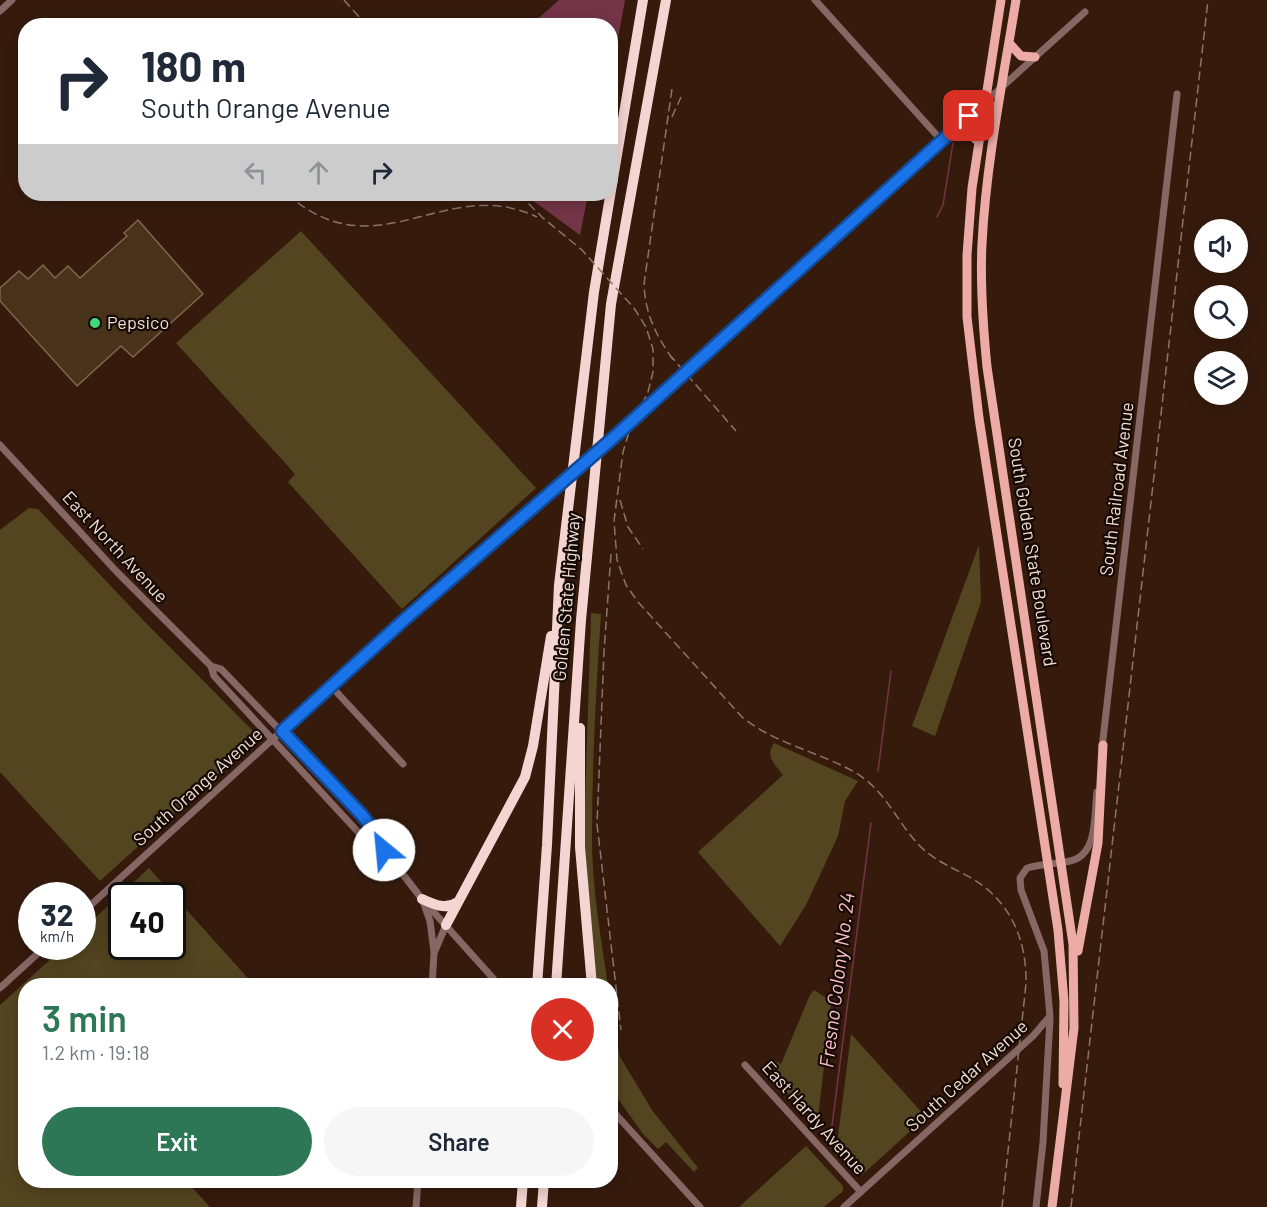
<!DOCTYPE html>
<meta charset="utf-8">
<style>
body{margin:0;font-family:Barlow,sans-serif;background:#f6f6f7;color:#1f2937;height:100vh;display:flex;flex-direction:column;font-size:22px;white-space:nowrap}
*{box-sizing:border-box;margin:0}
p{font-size:20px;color:#747a83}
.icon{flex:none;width:33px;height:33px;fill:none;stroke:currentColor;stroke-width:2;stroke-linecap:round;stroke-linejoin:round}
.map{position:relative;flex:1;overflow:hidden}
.panel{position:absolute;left:18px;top:978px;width:600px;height:210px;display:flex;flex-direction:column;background:#fff;border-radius:24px;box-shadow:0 3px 15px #0003}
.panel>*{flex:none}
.guide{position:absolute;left:18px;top:18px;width:600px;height:183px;border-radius:24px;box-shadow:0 3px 15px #0003;background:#fff;color:#1f2937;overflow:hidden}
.tools{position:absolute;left:1194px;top:219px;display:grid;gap:12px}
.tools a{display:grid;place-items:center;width:54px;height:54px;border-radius:50%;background:#fff;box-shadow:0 3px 15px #0003;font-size:30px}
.speed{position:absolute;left:18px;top:882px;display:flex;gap:12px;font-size:30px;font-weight:700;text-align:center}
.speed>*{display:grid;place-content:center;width:78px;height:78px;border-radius:50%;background:#fff;box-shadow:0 3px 15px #0003;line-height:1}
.speed small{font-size:15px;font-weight:400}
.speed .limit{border:3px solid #111;border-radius:9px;background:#fff;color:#111}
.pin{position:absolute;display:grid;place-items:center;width:51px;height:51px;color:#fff;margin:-26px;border-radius:12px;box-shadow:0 3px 9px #0006}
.me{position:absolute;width:66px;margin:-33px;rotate:332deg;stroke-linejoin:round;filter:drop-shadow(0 0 4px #0008)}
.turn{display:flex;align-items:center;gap:21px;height:126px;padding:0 24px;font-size:27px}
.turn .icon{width:78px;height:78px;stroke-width:2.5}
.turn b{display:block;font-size:42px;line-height:51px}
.lanes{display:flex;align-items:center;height:57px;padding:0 24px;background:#0003;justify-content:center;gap:30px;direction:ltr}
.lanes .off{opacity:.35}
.round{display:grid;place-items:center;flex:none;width:63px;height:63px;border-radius:32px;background:#f6f6f7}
.overview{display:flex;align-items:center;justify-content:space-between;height:102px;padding:0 24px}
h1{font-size:36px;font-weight:600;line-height:45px;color:#2e7756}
.button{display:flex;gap:12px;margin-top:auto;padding:12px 24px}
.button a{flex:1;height:69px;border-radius:36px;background:#2e7756;color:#fff;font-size:24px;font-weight:600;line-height:69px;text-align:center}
.button a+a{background:#f6f6f7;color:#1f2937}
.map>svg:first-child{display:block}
.green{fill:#534520;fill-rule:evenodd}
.water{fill:#753548}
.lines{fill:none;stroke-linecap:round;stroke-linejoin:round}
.stream{stroke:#753548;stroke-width:1.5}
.building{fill:#483219;stroke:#80674e;stroke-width:1.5}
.minor{stroke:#876764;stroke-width:7}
.major{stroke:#ecaba5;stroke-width:9}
.highway{stroke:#f5d5d1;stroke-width:10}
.rail{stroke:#8c7569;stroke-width:1.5;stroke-dasharray:9 4.5;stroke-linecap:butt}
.minor-bridge{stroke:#876764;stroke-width:7}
.route-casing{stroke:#114b97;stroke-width:15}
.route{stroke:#1a73e8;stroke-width:10}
.poi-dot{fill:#41d77c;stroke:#150904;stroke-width:2}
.labels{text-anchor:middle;stroke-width:4.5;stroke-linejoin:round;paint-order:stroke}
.poi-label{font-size:18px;fill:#f1ded5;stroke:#150904;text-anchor:start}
.street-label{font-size:18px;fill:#f1ded5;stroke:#150904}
.water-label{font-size:20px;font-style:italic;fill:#fec0cf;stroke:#150904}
</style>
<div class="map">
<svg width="1267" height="1207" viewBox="0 0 1267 1207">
<rect width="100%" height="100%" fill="#361b0d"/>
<path class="green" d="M301,231l235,257 -134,121 -114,-127 7,-8 -119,-131z
M29,508l9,1 104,110 111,112v11l-153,139 -100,-109v-242z
M979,545l2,57 -46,134 -23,-10z
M591,613l10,1c-5,75 -9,150 -9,225 0,49 9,98 16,147l-12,-1 -12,-147z
M774,743l84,38 -13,20 -7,35 -32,69 -26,41 -82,-94 85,-77c-9,-12 -18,-18 -9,-32z
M149,868l105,117 -228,1v194l160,1 24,26h-210v-202l64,-58 18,-1 1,-17zM122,896h50v50h-50z
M814,990l14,9 3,5 -14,123 -48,-56 5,-10 7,3 29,-69z
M610,1006l10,51 32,53 46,58 -4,4 -28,-30 -8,7 -15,-15 -32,-45z
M851,1034l75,83 -64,58h-5l-21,-23z
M806,1146l37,40v5l-19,16h-85z"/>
<path class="water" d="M559,0h66l-14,76 -1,-50 -79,-1z
M524,194h64l-8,41z"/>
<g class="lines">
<path class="stream" d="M937,217l6,-12 10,-62
M878,771l13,-100
M830,1141l41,-318"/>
</g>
<path class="building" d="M138,220l65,74 -70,63 -12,-11 -44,40 -77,-85v-13l19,-17 9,8 15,-14 12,13 13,-12 12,12 47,-42 -3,-3z"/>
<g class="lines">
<path class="minor" d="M815,0l127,141
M0,11l12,-11
M613,438l472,-426
M0,445l116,126 95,95 10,3 140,145 19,23 4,13 38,49 78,87
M211,666l3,10 157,170 13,4
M331,686l72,78
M1102,748l75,-654
M424,904l6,17 4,31
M82,913l249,-227 218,-191
M432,986l2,-33 12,-28
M0,988l46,-42
M745,1065l116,127
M610,1108l90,99
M416,1207l2,-27
M844,1207l189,-171 17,-20 -6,-65 -23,-61 -1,-12 7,-10c14,-4 29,-4 43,-7 28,-6 24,-45 27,-69
M1036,1207l7,-65 7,-123"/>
<path class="major" d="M1001,0l-29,188 -5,67v62l12,101 79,512 6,71 -1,83
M1016,0c-13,80 -30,163 -34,244 -2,41 1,82 5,123l86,577 1,84 -22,179
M1009,43l12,13 14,1
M952,131h14l13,11
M1078,951l20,-108 5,-98"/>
<path class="highway" d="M580,728v119l12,139
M422,899c13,6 24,11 36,3
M446,925l79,-148 8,-31 18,-110
M537,986l10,-141 12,-260 35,-293 49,-292
M556,986l25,-366 30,-316 55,-304
M610,1106l1,3
M521,1207l2,-27
M542,1207l2,-27"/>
<path class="rail" d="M344,0l23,26
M672,89l-28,195c1,31 13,53 30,77
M672,117l9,-20
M287,194c91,80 157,-21 250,23
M519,194l24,24 39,32 52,58 12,19 7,22v23l-5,20 -19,40 -6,20 -9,69 3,39 9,25 12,17 104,115c33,27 78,35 114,56 30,18 40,48 63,72 15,16 35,23 54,34 38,23 54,62 53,105l-24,223
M669,354l67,77
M620,500l8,27 15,22
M611,554l-7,98 -7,172 24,206
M1071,1207l137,-1207"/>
<path class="minor-bridge" d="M549,495l64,-57"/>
</g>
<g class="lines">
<g class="route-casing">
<path id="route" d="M384,850l-4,-13 -19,-23 -79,-83 122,-111 209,-182 356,-322"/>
</g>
<use href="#route" class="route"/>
</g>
<circle class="poi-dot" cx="95" cy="323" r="6"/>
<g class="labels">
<g class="poi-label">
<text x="107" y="329">Pepsico</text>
</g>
<g class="street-label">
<text transform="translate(1117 489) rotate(-83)" y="6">South Railroad Avenue</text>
<text transform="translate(115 547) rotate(47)" y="6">East North Avenue</text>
<text transform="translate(1032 552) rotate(81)" y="6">South Golden State Boulevard</text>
<text transform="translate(567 597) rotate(-85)" y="6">Golden State Highway</text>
<text transform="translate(198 787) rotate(-42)" y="6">South Orange Avenue</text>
<text transform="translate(967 1076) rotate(-42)" y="6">South Cedar Avenue</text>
<text transform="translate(814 1118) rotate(48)" y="6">East Hardy Avenue</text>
</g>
<g class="water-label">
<text transform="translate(837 980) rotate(-83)" y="7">Fresno Colony No. 24</text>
</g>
</g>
</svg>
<div class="tools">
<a><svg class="icon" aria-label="sound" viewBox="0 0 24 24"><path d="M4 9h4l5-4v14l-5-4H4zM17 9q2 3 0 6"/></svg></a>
<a><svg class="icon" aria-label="search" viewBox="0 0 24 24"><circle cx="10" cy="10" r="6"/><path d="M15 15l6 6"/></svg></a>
<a><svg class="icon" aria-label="layers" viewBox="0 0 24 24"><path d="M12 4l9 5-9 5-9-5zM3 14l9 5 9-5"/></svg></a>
</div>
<div class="speed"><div>32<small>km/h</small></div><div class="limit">40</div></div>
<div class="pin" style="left:969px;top:116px;background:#d93025"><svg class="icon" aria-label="arrive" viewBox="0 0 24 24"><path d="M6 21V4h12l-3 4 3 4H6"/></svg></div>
<svg class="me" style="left:384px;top:850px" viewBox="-20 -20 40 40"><circle r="19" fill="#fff"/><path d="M0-13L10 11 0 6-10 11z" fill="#1a73e8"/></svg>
<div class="guide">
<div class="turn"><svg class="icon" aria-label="right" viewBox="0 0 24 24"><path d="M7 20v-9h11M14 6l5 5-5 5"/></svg><div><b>180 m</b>South Orange Avenue</div></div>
<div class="lanes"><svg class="icon off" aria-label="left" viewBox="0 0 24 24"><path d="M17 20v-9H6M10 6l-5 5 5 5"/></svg><svg class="icon off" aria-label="ahead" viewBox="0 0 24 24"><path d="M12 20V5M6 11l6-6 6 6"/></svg><svg class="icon" aria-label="right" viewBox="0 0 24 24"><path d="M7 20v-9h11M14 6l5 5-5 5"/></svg></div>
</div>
<section class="panel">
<div class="overview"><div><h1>3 min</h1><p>1.2 km · 19:18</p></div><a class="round" style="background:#d93025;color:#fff"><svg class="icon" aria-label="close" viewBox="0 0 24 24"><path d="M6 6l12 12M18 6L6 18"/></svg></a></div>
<div class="button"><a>Exit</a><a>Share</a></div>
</section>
</div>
